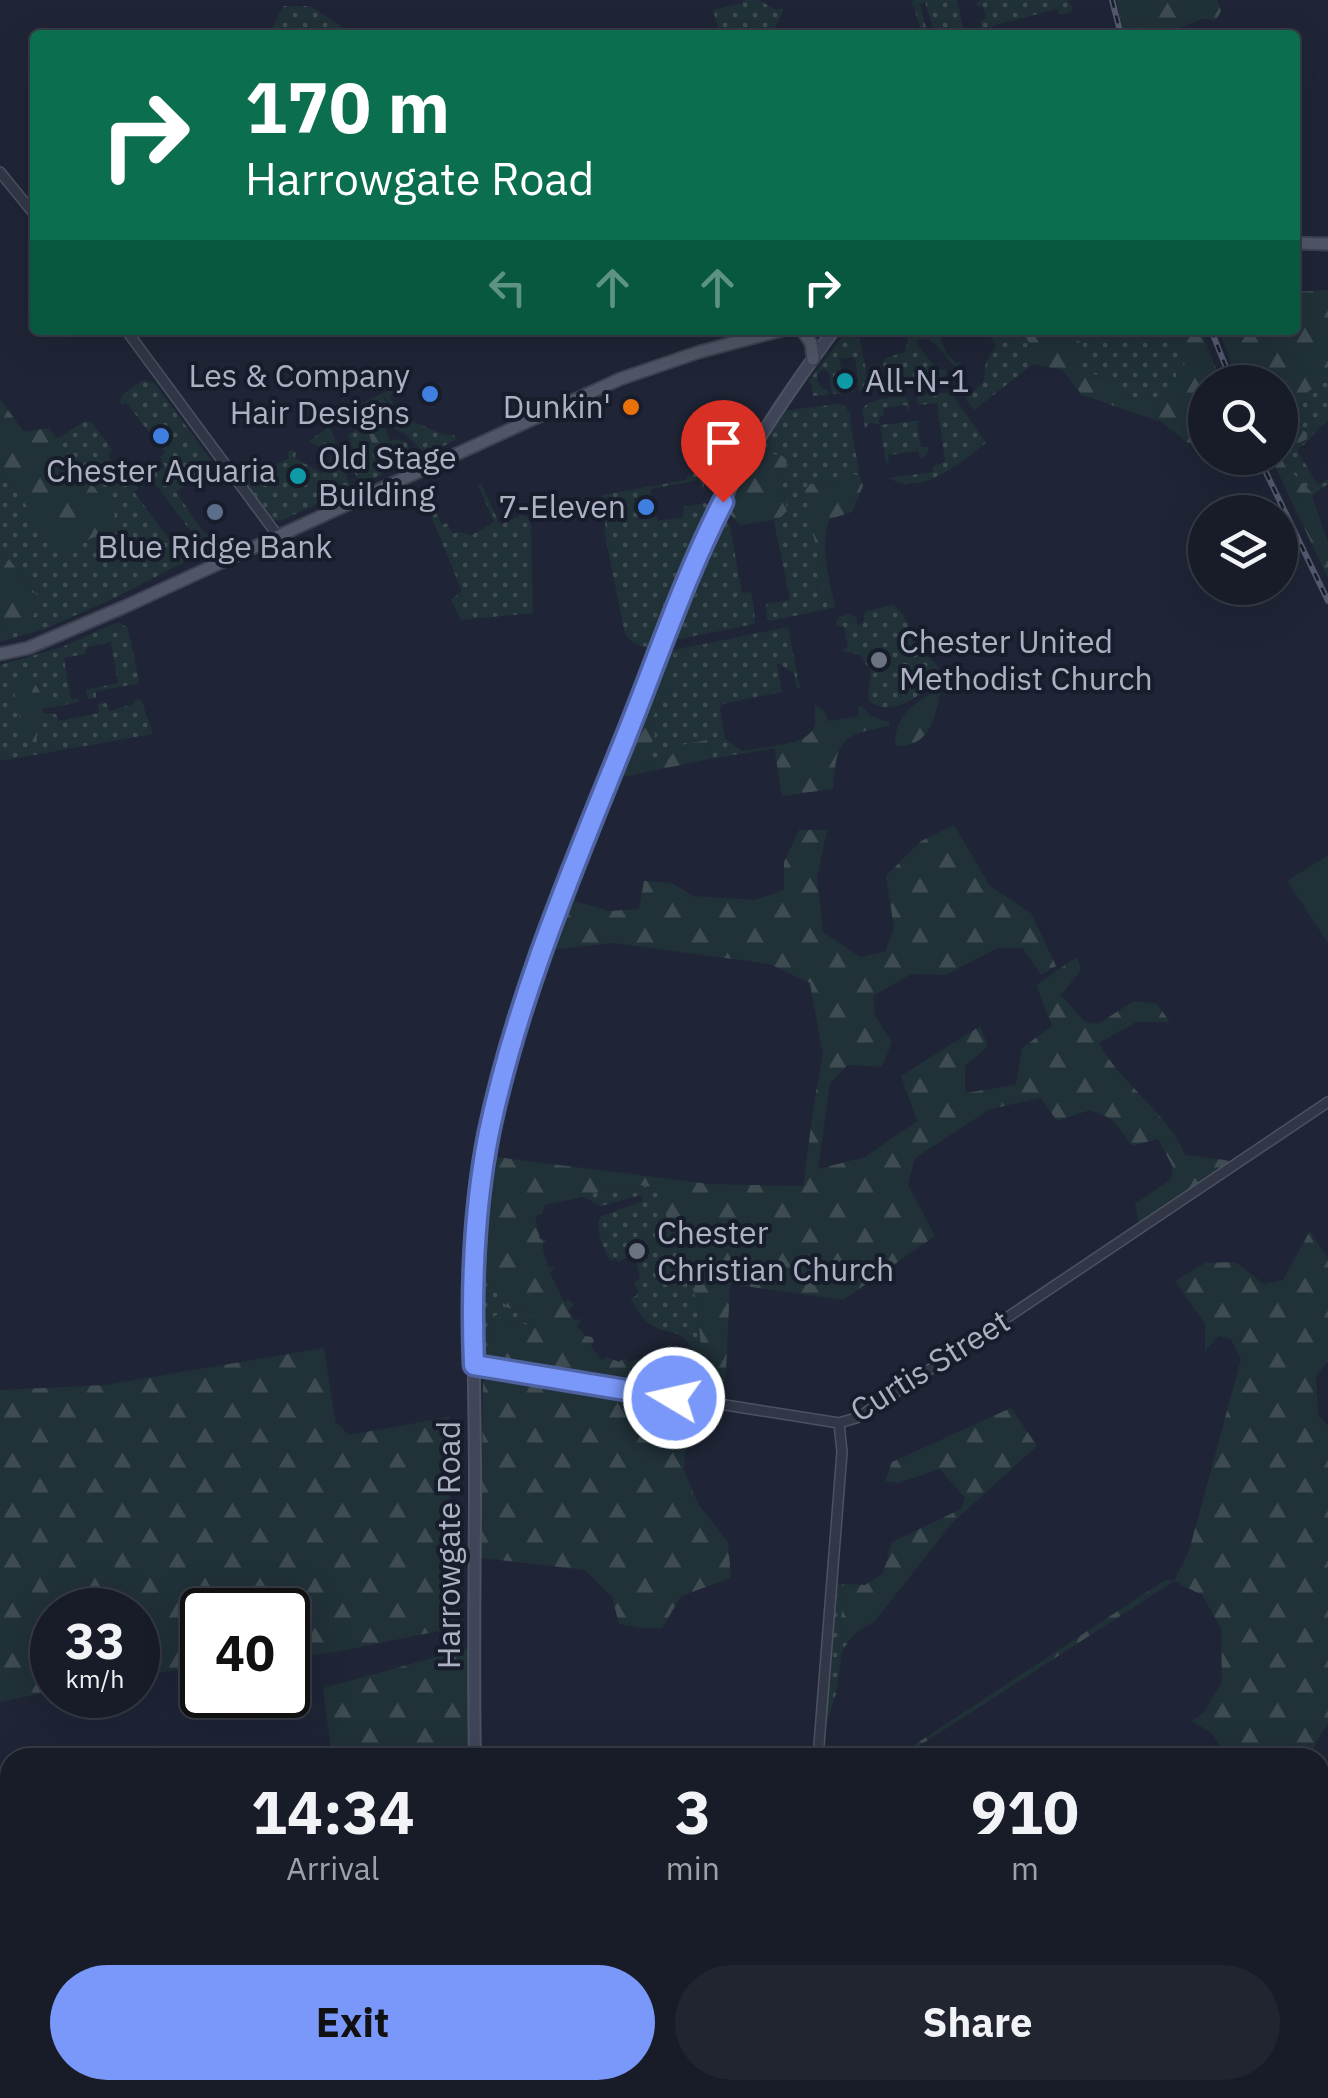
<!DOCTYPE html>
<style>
body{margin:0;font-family:"IBM Plex Sans",sans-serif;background:#202530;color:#f1f3f6;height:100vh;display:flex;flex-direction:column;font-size:38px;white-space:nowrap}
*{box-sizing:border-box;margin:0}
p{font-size:32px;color:#9ea1a8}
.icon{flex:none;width:55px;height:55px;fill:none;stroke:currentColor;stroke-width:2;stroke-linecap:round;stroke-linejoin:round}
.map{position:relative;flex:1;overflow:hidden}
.details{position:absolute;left:0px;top:1748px;width:1330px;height:352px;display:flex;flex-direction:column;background:#171c28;border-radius:30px 30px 0 0;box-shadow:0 10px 40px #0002,0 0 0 2px #363a45}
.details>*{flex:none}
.banner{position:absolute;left:30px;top:30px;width:1270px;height:305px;border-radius:10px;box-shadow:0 10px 40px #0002,0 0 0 2px #363a45;background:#0b6e4f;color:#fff;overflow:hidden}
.buttons{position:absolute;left:1188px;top:365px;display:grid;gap:20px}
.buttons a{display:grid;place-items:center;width:110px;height:110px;border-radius:50%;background:#171c28;box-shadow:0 10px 40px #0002,0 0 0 2px #363a45;font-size:50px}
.speed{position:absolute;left:30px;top:1588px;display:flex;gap:20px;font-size:50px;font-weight:700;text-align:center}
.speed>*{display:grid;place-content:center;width:130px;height:130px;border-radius:50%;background:#171c28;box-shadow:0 10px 40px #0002,0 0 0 2px #363a45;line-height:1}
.speed small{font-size:25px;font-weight:400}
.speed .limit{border:5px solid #111;border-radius:15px;background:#fff;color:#111}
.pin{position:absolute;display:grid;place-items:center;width:85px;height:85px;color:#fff;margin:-102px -42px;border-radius:50% 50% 50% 0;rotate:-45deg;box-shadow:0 0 10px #0007}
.pin .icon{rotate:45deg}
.me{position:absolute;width:110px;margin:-55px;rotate:279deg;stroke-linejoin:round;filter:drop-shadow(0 0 8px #0008)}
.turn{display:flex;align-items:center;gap:35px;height:210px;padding:0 50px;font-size:45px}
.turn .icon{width:130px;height:130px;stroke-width:2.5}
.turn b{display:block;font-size:70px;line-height:85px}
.lanes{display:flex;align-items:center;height:95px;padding:0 50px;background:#0003;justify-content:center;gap:50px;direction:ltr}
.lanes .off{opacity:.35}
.eta{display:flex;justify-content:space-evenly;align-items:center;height:170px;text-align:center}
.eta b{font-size:60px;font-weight:700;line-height:70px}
.action{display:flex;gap:20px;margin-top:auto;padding:20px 50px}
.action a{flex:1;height:115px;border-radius:60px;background:#7a98fa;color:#111;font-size:40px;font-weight:700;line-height:115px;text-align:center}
.action a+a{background:#202530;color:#f1f3f6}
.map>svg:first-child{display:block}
.grass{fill:url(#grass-dots)}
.forest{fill:url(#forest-firs)}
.park{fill:#203137}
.water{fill:url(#water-ripples)}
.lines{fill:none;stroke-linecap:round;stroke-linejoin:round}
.tertiary-casing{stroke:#4d5262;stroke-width:12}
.secondary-casing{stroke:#4d5262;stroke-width:14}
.primary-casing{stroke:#3c4150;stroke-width:15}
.tertiary{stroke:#323747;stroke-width:9}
.secondary{stroke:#40465a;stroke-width:10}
.primary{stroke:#505667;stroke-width:11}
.rail-casing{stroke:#545a6e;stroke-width:6}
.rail{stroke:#181d2b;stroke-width:2.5;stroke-dasharray:8;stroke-linecap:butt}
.route-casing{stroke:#4f63a2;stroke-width:25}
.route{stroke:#7a98fa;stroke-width:18}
.culture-dot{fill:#0f9aa8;stroke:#181d2b;stroke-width:4}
.shop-dot{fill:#3f7fe0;stroke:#181d2b;stroke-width:4}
.food-dot{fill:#e8710a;stroke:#181d2b;stroke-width:4}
.service-dot{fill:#5c6f8a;stroke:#181d2b;stroke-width:4}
.worship-dot{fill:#6b7280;stroke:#181d2b;stroke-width:4}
.labels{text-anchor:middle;stroke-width:8;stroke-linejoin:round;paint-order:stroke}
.poi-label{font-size:32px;fill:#acb1c4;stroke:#181d2b;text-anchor:start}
.street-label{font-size:32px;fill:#acb1c4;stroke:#181d2b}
</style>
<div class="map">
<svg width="1328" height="2098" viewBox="0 0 1328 2098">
<defs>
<pattern id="grass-dots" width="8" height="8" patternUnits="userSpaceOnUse" patternTransform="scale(2.5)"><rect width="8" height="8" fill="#203137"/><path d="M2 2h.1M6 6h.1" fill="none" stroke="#3e4c52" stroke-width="1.8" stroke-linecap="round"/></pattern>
<pattern id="forest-firs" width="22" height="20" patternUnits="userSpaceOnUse" patternTransform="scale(2.5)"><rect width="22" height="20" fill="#203137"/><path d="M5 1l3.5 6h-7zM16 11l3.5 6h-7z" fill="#3e4c52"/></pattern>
<pattern id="water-ripples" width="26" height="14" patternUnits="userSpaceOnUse" patternTransform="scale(2.5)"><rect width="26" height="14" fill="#303b5c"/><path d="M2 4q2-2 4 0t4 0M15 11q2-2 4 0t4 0" fill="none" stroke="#4b5572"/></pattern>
</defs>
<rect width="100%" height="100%" fill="#1f2536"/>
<path class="grass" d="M744,0h14l19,10 4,-2 3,2 -13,25h-51l-7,-25 29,-7z
M913,0h44l8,35h-25l-2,-8 -5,1 -8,-26 -5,2 8,31h-6l-8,-28 -2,-1z
M985,0h82l6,8c-2,6 -9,7 -14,6l-2,-5 -65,17v6l-5,2 -5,-3 -2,-9 6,-4 -3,-11 -7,-2 1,-3z
M283,6h27l30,19 6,10h-77z
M847,330h30l-18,6 8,39 13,4v8l-21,4 -4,-34 -16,1 3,14 -6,1 2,17 15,-2 1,4 -22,2 -3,-21 -5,-4 -7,5c1,10 1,13 11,17v4l-15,1 -2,-13 -3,-1z
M907,330h31c4,14 7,25 19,33l6,-2 -7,6c-14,-10 -22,-37 -40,-25l21,28 8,-1 2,6 -12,5 -48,7 -4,-25 3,-4 19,-6 3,-12z
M1027,330l-2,4c2,10 12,14 6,25l2,5 -59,46 -12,-18 7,4 14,-13 3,-20 10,-18 -7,-11z
M1055,330h121l12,31 -12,13 1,13 -5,7 -33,6 -9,-3c-11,-18 -31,-21 -50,-27l-8,-36z
M1328,371v49c-14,11 -17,21 -31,30l21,35 10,-6v5l-13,9h-4l-23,-25 -3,-11 22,-24 -7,-5 3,-17 -2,-10 3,-7 13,-8z
M143,380l11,3 63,85 -3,6 -7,-5 -31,23 28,41 11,8 5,6c-20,11 -20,7 -33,-9l5,-5 -41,-55 -5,2 -3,-2 2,-9 4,-2 3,6 13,-6 -5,-10 5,-4 -39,-51 -5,3 -1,-4 3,-7z
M396,388l-6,9 11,24c19,-3 34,16 53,14l2,5 -28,13 -4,-1 -20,-19 -10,-4 -2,-5 5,-4 -11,-22 -5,-4z
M938,393h9l7,4 32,46c-27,20 -63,54 -98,35l45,-6v-6l12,-4 -8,-59 -18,2 -3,-5 3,-5z
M905,397l3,2 2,14 -4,-8 -23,3 1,7 -5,3 1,7 44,-5 -7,3 4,24h7v4l-4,7h-4l-2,-7 -30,4 1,8h-3l-6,-38 -10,-2 -5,5 -3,-19c10,-12 29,-11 43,-12z
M838,404l6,2 7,8 -1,8 10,55 -9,-4 -16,7 -25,4 -4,7 22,118 -58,12 -3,-2 -1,-15 24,-4 -16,-80 6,-1 7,-8 -5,-29 5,-22 -6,-5c-28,-1 -45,35 -52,58l-4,-7 26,-48 30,-47z
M90,421l22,28 -4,7 16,21 8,-2 -5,6 4,5 6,-2 1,4 -4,4 38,51 6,-3 2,2 5,14 -2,7 -71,36 -67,30 -45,13v-15l11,7 28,-36 -31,-40 -8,-17v-68l22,26 99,25 -64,-85 26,-17z
M367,425l11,37 12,-21 7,-2 10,4 4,15 -3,4 -44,21c-8,-4 -13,-18 -16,-26l6,-3 -6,-20z
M330,426l21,63 -71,32 -6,-1 -29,-38 2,-10 15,-8 5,5 22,-11 -2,-5 5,-3 4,2 -1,6 26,15 5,-5 6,-14 -23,-13z
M701,460l4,7 2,-1 2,10 10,-1 -6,4 -9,2v9l-3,-2 -2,-8 -48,9v6l-17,4 5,21 18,-3 1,4 25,-4v-10l22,-4 4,3 -4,15h8l-52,125c-14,3 -27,1 -36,-12l-21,-104 2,-1 -6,-31 2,-3 84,-15 3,-5 14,-3z
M481,483l19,42 21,-10 7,2 3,9 2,87 -72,7 -10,-20 11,-9 -36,-87 5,-3 11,24 5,-2 6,11 6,-2 13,3 22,-13 -16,-37z
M721,516l3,1 6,9 12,67 9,-1 3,14 1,18 -76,15 -5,-2 -2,-4 13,-37z
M893,605c19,15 15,31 27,44 9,11 16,11 22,26 -16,17 -53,47 -74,24l3,-28 -13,-17 -17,-3 7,-4 -4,-21 -7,1 -1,-5 3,-5 11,-3 6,4 2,8 5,-3 2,-12z
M118,622l10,6 11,53 -2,3 -41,7v7l-8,1 -2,-9 32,-7 -7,-41 -24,5 -2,7 -21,4 7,41 7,-1 1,4 -37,7 1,4 13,1 3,7 40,-8 -1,-9 8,-1 4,8 23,-7 2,-4 6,-1 12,35 -153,27v-96l62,-18z
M788,627l12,61 -3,1 -3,-16 -17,-10 5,29 -60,12 -2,5 5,29 17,13 32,-5 1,2 -65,11 -3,-18 -38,17 -22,3 -3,-3 10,-23 -4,-12 18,-39 -14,-11 9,-21z
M643,1185l14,4 40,112 4,48 -3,32 12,17 -15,-4c-7,-15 4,-31 -4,-47 -11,-20 -27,-12 -41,-23 -8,-5 -14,-18 -20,-26l6,-2 2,-4 -4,-10 6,-3 -6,-25 -16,8 -2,-3 -6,2c-5,-13 -17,-32 -9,-45l42,-15 -2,-6 -40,11 -18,-9v-2z
M483,1275l25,33 24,5 4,7 -4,5 -25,-2 -17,-5 -3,42 -5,-5 -3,-7z
M834,1583l10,1 -3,37 3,11 10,2 -12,17 -6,43 -8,25 -4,2z"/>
<path class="forest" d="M1116,0h101l4,11 -5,9 -14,-1 -40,16h-37z
M1328,290v81l-11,15 -13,8 -3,7 2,10 -3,17 7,5v6l-10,5 -12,14 3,10 23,24 4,1 -3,3 16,46v36l-57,-120h9v-76h-42l-19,-52h76v-38z
M1028,330c23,0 37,-3 55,15l1,14 -4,6v5l34,11 10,7 6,9 9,3 33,-6 5,-7 -1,-13 12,-14 -12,-30h25l20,52h-16v74l-44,-34 -79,-27 -20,-25 -29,-6 -3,-5c7,-11 -3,-15 -5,-25z
M381,394l9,12 -12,6 12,29 -2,5 3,17 -5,6 -5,-1 -3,-6 -13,-41 2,-3 -9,-13z
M0,399l24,33 25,-4 73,96 -64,30 -36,-55 -22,-26z
M772,454l9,1 6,5 -5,22 5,29 -8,8 -39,6 -11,-12c9,-28 20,-41 43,-59z
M851,473l9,4 3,9 -11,26 -22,7c-12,25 0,62 5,88l-7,2 -23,-118 5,-7 25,-4 8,-6z
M0,541l8,17 31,40 -10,31 -18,5 -11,-7z
M26,668l20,35 32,-5 1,4 -37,7 -1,9 -7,3 3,20 -2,2 -11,-8 -10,-43 4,-19z
M659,670l7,3 2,11 -18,39 5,12 -10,23 2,3 22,-3 12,-13 26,-5 3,19 -97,20 41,-106z
M941,688c-5,27 -10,60 -46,58 0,-33 20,-44 46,-58z
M815,705l9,6 4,10 31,-5 -1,-9h4l9,9 18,6v4c-48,8 -53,15 -56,63l-51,7 -8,-50c12,-2 33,-5 39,-17 4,-6 1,-17 2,-24z
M954,825l36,61 41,27 25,53 -15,9 -18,-27h-26l-51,27 -35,-1 -38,22 2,20 17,26 -10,25 -34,-2 -18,18 -12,86 47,-12 52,-36 -16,-45 79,-50 8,20 -23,20v27l51,-8 6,-37 30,-22 -16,-41 41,-28 4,13 -20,25 24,27 13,2 36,-23 23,3 13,18h-34l-37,21c23,43 70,70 86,112l48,6 -94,62 -4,-19 36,-25 2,-12 -15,-28 -26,7 -20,-27 -22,-9 -33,11 -16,-23 -51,11 -75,49 -7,27 27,51 -92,64 -113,-16 -4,87 -4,29 -12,-2 -12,-17 3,-32 -4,-48 -41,-113 -13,-3 -59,10 -1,2 -38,8 -3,9 -7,2 5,23 7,1 -5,5 6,22 7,1 -5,5 14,29 5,-2 5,5 -6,5 6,10 8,-1 -5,7 8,10 7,1 2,4 -3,5 11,14 5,-3 12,5 5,-4 6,5 6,-4 6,1 29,-16c6,9 9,37 -2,44 -2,1 -5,1 -8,1l-166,-25 -8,-4 3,-42 7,-3 11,8 24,2 4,-5 -4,-7 -24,-5 -25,-33 14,-118 212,27 94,2 12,-89 8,-41 -13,-73 -41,-19 -156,-21 -63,7 19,-51 40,12 30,-2 5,-28 28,2 21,13 62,4 29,-10v-28l15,-32h28l-10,48 6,54 37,25 25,-5 9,-24 -8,-52 35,-35z
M1310,1231l18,28v102l-12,15 2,39 10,11v297l-13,21 -2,13h-93l2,-8 -10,-16 -21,-12 12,-7 19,-32 -1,-54 -19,-33 -28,-14 -272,176h-14l14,-4 263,-173 9,1 15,-30 52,-192 -10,-20 -12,-3 -14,15v-27l-30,-43 30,-18 30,-1 29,22 19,-4z
M324,1348l11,73 14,14 100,-18 2,149 6,15 1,46 -122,25 -48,5v-47h-86v57l-64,8v-65h-86v81l-52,11v-312l105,-5z
M497,1373l192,34 -5,63 14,34 30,38 3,36 -50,18 -19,32h-21l-22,-4 -7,-27 -27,-27 -104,-12 2,-176z
M1011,1408l26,38 -85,77 -77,98 -21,13 -10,-2 -3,-11 3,-37 21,1 18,-12 9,-31 69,-33 4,-11 -25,-29 -42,14 -13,-2 7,-19z
M473,1647l1,110h-142l-9,-69z
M1320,1790l8,10v298h-4l-5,-8z"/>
<path class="park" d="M1328,855v88l-41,-62z"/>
<path class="water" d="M90,2090h222l2,8h-174z"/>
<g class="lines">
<g class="tertiary-casing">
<path id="tertiary" d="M0,172l35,43
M126,330l152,206
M474,1365l365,58 20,-6 469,-315
M818,1758l24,-306 -3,-29
M791,2098l1,-8"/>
</g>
<g class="secondary-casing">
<path id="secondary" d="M475,1758c-2,-94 0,-187 0,-280 0,-99 -6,-196 6,-295 17,-136 71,-262 122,-388 22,-56 44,-113 67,-169 16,-39 31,-80 50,-118 32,-63 72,-121 114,-178
M438,2098l2,-8"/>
</g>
<g class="primary-casing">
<path id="primary" d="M1295,243l33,1
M802,330l9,13 2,16
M0,654l28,-6 96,-41 496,-228 79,-27 83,-22"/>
</g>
<use href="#tertiary" class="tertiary"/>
<use href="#secondary" class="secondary"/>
<use href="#primary" class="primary"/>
<g class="rail-casing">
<path id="rail" d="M1112,0l9,35
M1211,330l21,52
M1259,458l69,143"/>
</g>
<use href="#rail" class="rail"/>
</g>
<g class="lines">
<g class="route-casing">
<path id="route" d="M674,1398l-200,-33c-3,-78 0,-157 15,-233 29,-137 84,-264 136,-393 32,-79 59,-161 98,-237"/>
</g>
<use href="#route" class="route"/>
</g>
<g class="culture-dot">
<circle cx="845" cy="381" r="10"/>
<circle cx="298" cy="476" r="10"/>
</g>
<g class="shop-dot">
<circle cx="430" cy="394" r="10"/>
<circle cx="161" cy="436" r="10"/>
<circle cx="646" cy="507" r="10"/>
</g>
<circle class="food-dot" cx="631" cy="407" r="10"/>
<circle class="service-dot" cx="215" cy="512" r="10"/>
<g class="worship-dot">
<circle cx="879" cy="660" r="10"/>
<circle cx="637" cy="1251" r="10"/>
</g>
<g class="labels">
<g class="poi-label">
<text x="410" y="387" text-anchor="end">Les &amp; Company<tspan x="410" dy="37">Hair Designs</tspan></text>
<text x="865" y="392">All-N-1</text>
<text x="611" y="418" text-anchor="end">Dunkin'</text>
<text x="318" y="469">Old Stage<tspan x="318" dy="37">Building</tspan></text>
<text x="161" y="482" text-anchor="middle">Chester Aquaria</text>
<text x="626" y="518" text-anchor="end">7-Eleven</text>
<text x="215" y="558" text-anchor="middle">Blue Ridge Bank</text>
<text x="899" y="653">Chester United<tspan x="899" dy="37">Methodist Church</tspan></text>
<text x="657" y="1244">Chester<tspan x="657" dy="37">Christian Church</tspan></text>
</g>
<g class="street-label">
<text transform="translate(930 1366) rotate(-32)" y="11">Curtis Street</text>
<text transform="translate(449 1545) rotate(-90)" y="11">Harrowgate Road</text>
</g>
</g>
</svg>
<div class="buttons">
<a><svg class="icon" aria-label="search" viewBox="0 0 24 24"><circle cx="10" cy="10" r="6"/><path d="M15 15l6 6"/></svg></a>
<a><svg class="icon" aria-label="layers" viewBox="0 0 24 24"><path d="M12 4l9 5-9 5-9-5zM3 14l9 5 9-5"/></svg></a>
</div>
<div class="speed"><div>33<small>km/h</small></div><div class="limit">40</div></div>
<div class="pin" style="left:723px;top:502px;background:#d93025"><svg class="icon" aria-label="arrive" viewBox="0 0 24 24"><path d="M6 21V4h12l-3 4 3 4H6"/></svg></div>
<svg class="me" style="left:674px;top:1398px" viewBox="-20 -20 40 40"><circle r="17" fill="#7a98fa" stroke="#fff" stroke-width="3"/><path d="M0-11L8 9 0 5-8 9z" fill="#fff"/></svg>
<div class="banner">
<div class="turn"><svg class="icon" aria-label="right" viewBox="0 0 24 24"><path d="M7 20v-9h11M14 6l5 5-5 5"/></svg><div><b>170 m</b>Harrowgate Road</div></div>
<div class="lanes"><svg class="icon off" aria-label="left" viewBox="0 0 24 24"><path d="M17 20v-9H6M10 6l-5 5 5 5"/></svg><svg class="icon off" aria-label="ahead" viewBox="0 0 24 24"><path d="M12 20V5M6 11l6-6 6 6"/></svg><svg class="icon off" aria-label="ahead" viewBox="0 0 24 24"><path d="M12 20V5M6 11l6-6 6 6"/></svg><svg class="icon" aria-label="right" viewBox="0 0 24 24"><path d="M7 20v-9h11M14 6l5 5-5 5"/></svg></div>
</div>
<section class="details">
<div class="eta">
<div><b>14:34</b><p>Arrival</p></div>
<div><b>3</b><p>min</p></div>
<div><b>910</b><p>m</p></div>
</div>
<div class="action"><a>Exit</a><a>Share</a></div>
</section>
</div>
